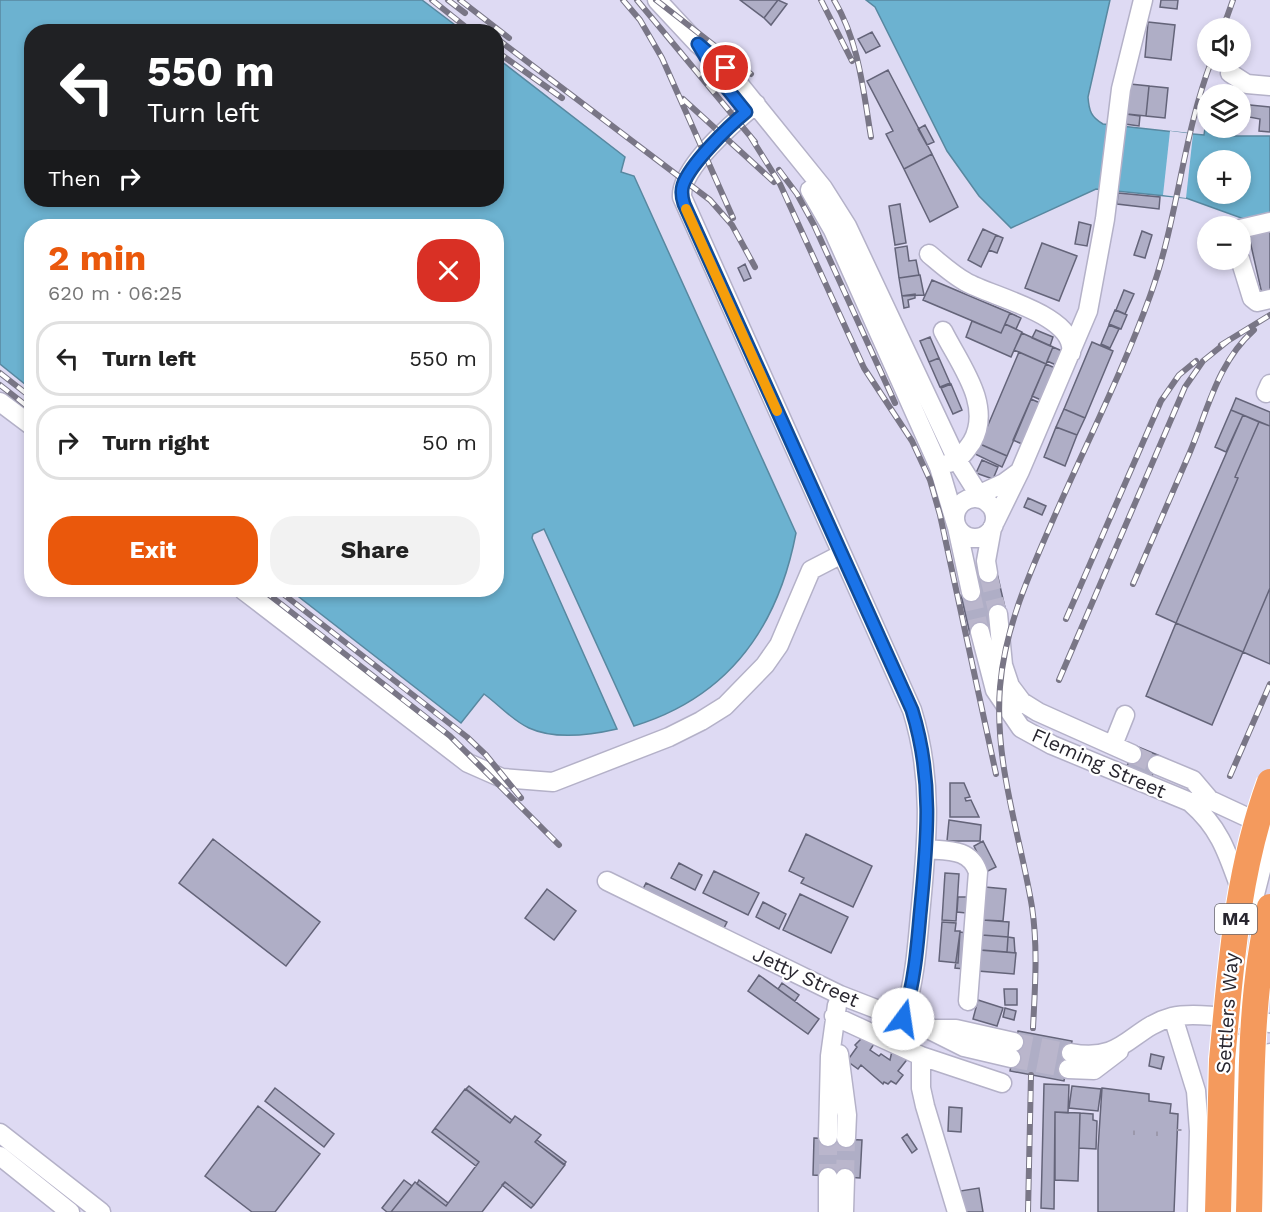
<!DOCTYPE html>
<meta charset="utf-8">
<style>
body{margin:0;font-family:"Work Sans",sans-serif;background:#f2f2f2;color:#222;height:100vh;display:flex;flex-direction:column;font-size:22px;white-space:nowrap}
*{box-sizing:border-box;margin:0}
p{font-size:20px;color:#767676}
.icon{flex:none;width:33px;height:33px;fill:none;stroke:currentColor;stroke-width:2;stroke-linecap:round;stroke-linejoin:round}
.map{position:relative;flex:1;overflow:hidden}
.sheet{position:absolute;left:24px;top:219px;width:480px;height:378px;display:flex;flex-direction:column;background:#fff;border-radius:24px;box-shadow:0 3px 9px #0003}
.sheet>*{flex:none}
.hud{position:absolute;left:24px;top:24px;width:480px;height:183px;border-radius:24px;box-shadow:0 3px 9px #0003;background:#202124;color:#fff;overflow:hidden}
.controls{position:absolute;left:1197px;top:18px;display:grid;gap:12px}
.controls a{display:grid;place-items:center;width:54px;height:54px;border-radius:50%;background:#fff;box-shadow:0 3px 9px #0003;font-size:30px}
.pin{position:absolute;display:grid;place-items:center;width:51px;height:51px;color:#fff;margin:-26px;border:3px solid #fff;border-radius:50%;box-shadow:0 2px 6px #0007}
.me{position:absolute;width:66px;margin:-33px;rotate:14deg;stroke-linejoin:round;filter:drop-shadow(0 0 4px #0008)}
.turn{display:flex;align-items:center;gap:21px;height:126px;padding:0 24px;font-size:27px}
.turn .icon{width:78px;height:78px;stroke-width:2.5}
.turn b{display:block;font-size:42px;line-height:51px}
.then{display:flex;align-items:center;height:57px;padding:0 24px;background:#0003;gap:12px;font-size:22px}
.round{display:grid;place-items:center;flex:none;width:63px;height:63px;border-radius:24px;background:#f2f2f2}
.overview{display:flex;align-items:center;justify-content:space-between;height:102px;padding:0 24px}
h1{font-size:36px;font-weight:700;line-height:45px;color:#ea580c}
.button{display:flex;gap:12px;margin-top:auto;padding:12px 24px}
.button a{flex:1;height:69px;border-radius:24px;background:#ea580c;color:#fff;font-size:24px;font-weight:700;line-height:69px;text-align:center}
.button a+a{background:#f2f2f2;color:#222}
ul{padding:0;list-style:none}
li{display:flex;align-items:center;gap:18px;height:75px;margin:0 12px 9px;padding:0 12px;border:3px solid #e0e0e0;border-radius:24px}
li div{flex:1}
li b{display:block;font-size:22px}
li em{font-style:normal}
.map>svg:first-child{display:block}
.water{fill:#6cb2d0;stroke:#5888a0;stroke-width:1.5;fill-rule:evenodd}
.pier{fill:#dedaf3}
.building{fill:#afaec6;stroke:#646479;stroke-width:1.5}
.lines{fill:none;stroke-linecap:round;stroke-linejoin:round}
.minor-tunnel{stroke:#bab6cc;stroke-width:18;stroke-dasharray:18 9;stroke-linecap:butt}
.minor-casing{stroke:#b4b1c8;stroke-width:21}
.highway-casing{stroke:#fff;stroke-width:28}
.path{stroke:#9b98ab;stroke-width:2;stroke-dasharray:4.5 4.5;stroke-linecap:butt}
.minor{stroke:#fff;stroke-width:18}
.highway{stroke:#f49a5d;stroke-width:26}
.rail-casing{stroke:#797686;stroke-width:6}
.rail{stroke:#fff;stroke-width:4;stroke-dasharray:11;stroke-linecap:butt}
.highway-bridge-casing{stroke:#fff;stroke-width:28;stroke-linecap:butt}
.highway-bridge{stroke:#f49a5d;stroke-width:26}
.route-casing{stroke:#114b97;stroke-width:15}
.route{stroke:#1a73e8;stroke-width:10}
.slow{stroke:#f59e0b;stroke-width:10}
.labels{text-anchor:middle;stroke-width:4.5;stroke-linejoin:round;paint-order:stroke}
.shield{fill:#fff;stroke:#68676d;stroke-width:1.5}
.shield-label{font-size:18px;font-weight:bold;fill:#28262f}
.street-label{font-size:20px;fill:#28262f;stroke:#fff}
</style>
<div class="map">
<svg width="1270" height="1212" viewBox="0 0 1270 1212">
<rect width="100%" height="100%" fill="#dedaf3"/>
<path class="water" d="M0,0h422l41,31 -431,1v168h464l1,-142 128,99 -4,15 13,4 162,357c-18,94 -67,164 -162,193l-90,-197 -11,5 -1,4 85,191c-26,6 -62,11 -88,-1 -16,-7 -31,-24 -45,-34l-23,29 -171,-133h206v-364h-464l-1,163 -31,-25z
M866,0h244l-22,97c1,14 3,20 15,27l90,10 11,1 1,-7 19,2 1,6h45v77l-26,6 -58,-21 -90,-9 -85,39 -32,-32 -32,-45 -72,-144zM1208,160h32v34h-32z"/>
<path class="pier" d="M1170,131l23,3 -7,64 -23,-3z"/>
<path class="building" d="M740,0h38l-14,18z
M778,0l9,4 -16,21 -7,-7z
M1161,0h17l-1,9 -17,-2z
M1148,22l27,3 -4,35 -26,-3z
M872,32l8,14 -14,7 -8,-14z
M888,70l44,84 -28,15 -18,-35 7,-3 -26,-50z
M1130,84l19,2 -3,30 -19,-2z
M1149,86l19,2 -3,30 -19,-2z
M1250,105l20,2v25l-11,-1 1,-12 -11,-2z
M1126,114l14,2 -1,10 -14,-2z
M925,125l9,17 -7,3 -9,-16z
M932,154l26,53 -28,15 -26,-53z
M1118,193l42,4 -1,12 -42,-5z
M900,204l6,39 -11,2 -6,-39z
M1079,222l12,3 -4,21 -12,-2z
M1270,227v65l-8,2 -14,-62z
M983,229l13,6 -15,32 -13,-7z
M1142,231l10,4 -7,23 -11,-3z
M996,235l7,3 -6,15 -8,-3z
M1042,243l35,13 -18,45 -34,-13z
M907,246l2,15 7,-1 3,15 -20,3 -4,-30z
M745,264l6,14 -7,3 -6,-13z
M920,275l4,20 -22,1 -3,-18z
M932,280l78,33 -9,20 -78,-33z
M1124,290l10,4 -9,20 -9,-4z
M915,294v4l-7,2 1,7 -5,1 -2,-12z
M1115,310l12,5 -6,14 -12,-5z
M1010,313l11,5 -5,11 -11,-5z
M972,321l29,12 4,-9 17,8 -11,25 -45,-20z
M1109,325l10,4 -9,19 -9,-4z
M1036,330l17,7 -3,9 -18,-8z
M1022,333l31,14 -7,17 -32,-14z
M930,337l9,21 -10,4 -9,-21z
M1092,342l21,9 -28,67 -21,-9z
M1053,347l9,4 -6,14 -9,-4z
M1019,352l27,12 -39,92 -27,-12z
M939,358l11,25 -10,4 -11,-25z
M1046,364l9,4 -14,32 -9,-4z
M951,384l11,26 -9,4 -12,-26z
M1236,398l34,14v14l-39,-16z
M1031,399l9,4 -18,41 -9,-4z
M1064,409l21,9 -8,17 -21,-8z
M1231,410l12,5 -17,37 -11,-5z
M1243,415l16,7 -24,55 3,1 -62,145 -20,-9z
M1259,422l11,4v162l-27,64 -67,-29 62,-145 -3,-1z
M1056,427l21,8 -12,31 -21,-9z
M980,444l27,12 -5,11 -27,-13z
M982,460l16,7 -5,12 -17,-6z
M1028,498l18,8 -4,9 -18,-8z
M997,573l9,39 -13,16 -23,6 -9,-39 15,-4 -3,-13z
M1270,588v76l-27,-12z
M1176,623l67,29 -31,73 -66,-29z
M1136,746l24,10 -9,23 -25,-11z
M950,783h14l6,14 -5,1 1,3 5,-1 8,17h-29z
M949,820l32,5 -1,16h-33z
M806,834l66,32 -19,41 -52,-24 3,-5 -15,-7z
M213,839l107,83 -34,44 -107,-83z
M983,841l13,26 -10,5 -12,-26z
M679,863l23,12 -7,15 -24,-12z
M714,871l45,22 -11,22 -45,-22z
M945,873l14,1 -3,47 -14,-1z
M646,883l81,39 -4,8 -81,-39z
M985,887l21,2 -3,32 -20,-1z
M547,889l29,22 -22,29 -29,-22z
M800,894l48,23 -17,36 -48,-23z
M958,897h9l-1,16 -9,-1z
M763,902l23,12 -7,15 -23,-12z
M983,920l26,2 -1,15 -26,-2z
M942,922l14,1 -1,8h5l-2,32 -19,-2z
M960,932l6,1 -2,36 -9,-1z
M982,935l26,2 -1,15 -26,-2z
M1008,937l6,1 1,15 -8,-1z
M979,950l37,3 -2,21 -36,-3z
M759,975l60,44 -11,15 -60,-43z
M782,983l17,12 -4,6 -17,-12z
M1004,989h13v16h-12z
M978,1000l25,8 -6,18 -24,-7z
M1005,1008l11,3 -2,9 -11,-3z
M1018,1031l54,10 -8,40 -54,-10z
M864,1036l10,8 -4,6 9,6 2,-2 9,6 2,-9 17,6 -11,14 5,4 -7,9 -5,-3 -3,3 -4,-2 -1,2 -22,-19 -3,4 -11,-8 10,-14 -2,-2z
M1151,1054l13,3 -3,12 -12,-3z
M1044,1084l25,1 -1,28 -13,-1 -1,97 -13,-1z
M469,1086l43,34 -2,3 -44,-34z
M1072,1086l29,3 -3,22 -29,-3z
M275,1088l59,46 -10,13 -59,-46z
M1102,1088l47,6v7l22,3 -1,9 8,1 -4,98h-76v-63z
M465,1089l45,34 5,-7 26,19 -6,7 30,23 -31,40 -29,-23 -23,30h-91l24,-30 31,24 33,-44 -44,-34z
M258,1106l62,48 -45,58h-23l-47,-36z
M949,1107l13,1 -1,24 -13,-1z
M1055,1112l25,1 -2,68 -23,-1z
M1080,1113l13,1v6l4,1 -1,28 -17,-1z
M435,1128l44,34 -3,4 -44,-34z
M907,1134l10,15 -5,4 -10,-15z
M814,1138l48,2 -2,38 -47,-3z
M537,1140l29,22 -2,3 -29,-23z
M404,1180l8,6 -21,26h-4l-5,-4z
M419,1180l29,23 -2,3 -29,-22z
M505,1182l29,23 -3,3 -29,-23z
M979,1188l4,24h-19l-4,-21z"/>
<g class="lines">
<path class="minor-tunnel" d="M988,573l10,41
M971,592l9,40
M1132,754l25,11
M1014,1042l57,11
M1011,1058l57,11
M828,1137v40
M845,1178l1,-40"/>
<g class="minor-casing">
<path id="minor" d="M657,0l41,44 28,24 97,120 24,38 110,234 22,35 11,10
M1230,73l17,11 23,2
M756,104c-22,18 -76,64 -74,93l230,513c22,71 15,133 8,205 -3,35 -6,70 -17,104
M810,190l23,40 106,237 16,54
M1240,229l30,-7
M929,254c12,10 24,21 37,28 26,15 111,33 105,71
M1240,259l12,39 5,4 13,-3
M943,331c17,34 50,74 29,111 -7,10 -11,17 -23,21
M1266,393l4,-9
M0,402l32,24
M955 518a20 20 0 1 1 40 0a20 20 0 1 1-40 0Z
M969,499l35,-16 15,-11
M995,522l25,-51 68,-160 17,-92 16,-130 22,-89
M957,527l14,65
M988,573l-2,-12 6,-33
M243,590l225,173 34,15 51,4 116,-45 32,-16 24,-15 40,-41 14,-20 32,-75 31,-16
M998,614l5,51 7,21 12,16 16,10 94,42
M980,632l15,58 26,38 31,17 138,57 20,-2
M1113,745l12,-30
M1157,765l36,15 17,20 56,26
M1191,803c30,26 37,52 50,88
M926,849c21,2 44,-1 52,23l-10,129
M607,881l233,114 88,34 36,18 47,11
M1249,918l21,-83
M834,1016l87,40 81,27
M1173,1017l23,74 3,40 -2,81
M932,1029h24l58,13
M1235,1043l1,169
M1071,1053c54,10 59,-25 101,-36 24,-6 73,3 98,6
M839,1054l8,61 -1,23
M921,1056v32l4,18 32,106
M1068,1069l26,1 25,-19
M0,1133l101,79
M828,1137l2,-81 7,-51
M0,1156l70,56
M828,1212v-35
M844,1212l1,-34
M1264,1212l6,-159"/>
</g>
<g class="highway-casing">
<path id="highway" d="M1218,1212l4,-152"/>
</g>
<path class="path" d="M1177,1130h7
M1134,1135v-7
M1157,1136v-7"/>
<use href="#minor" class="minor"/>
<use href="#highway" class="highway"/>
<g class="rail-casing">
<path id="rail" d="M432,0l40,32
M448,0l17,13
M460,0l49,38
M623,0l17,20 22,38 71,160
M637,0l118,142
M656,0l95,74
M821,0l31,61
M834,0c25,42 29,89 37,137
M1223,28l10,-28
M496,38l214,162 22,25 23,42
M496,51l66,47
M683,99l91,83
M750,136l30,48 84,184 48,73 18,39 10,35 56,259
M779,170l18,24 17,31 81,178
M1221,345l49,-30
M0,373l32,25
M0,385l32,25
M1133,584c19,-44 38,-88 57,-132 18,-43 28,-90 64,-122
M263,590l187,146 109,109
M278,590l189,147 19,18 35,43
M1066,619l95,-218 18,-26 17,-14
M1059,680l126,-293 18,-26 26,-21
M1230,776l40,-92
M1033,1028c2,-40 5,-80 -1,-121 -12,-73 -38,-144 -32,-220 5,-62 31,-116 55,-172 32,-73 68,-144 95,-219 28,-77 32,-157 61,-234
M1028,1212l3,-137"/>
</g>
<use href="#rail" class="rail"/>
<g class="highway-bridge-casing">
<path id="highway-bridge" d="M1222,1060c9,-95 15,-188 48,-278
M1249,1212c3,-101 -2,-206 21,-305"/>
</g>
<use href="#highway-bridge" class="highway-bridge"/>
</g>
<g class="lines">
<g class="route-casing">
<path id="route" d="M726,68l-28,-24 19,32 29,36c-17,14 -56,52 -63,73 -2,6 -1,13 1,19l228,506c22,71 15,133 8,205 -3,35 -6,70 -17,104"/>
</g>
<use href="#route" class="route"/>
<path class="slow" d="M686,209l91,202"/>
</g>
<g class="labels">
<rect class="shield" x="1215" y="904" width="42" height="30" rx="4.5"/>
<g class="shield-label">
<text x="1236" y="925">M4</text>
</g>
<g class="street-label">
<text transform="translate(1099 763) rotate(24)" y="7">Fleming Street</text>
<text transform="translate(806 977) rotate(25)" y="7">Jetty Street</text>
<text transform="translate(1227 1013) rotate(-86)" y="7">Settlers Way</text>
</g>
</g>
</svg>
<div class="controls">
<a><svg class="icon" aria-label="sound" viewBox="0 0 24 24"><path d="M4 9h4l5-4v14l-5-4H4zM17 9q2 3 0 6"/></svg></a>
<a><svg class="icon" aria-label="layers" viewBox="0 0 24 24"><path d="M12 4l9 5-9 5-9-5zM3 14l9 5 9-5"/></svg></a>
<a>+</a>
<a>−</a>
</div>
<div class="pin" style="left:726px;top:68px;background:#d93025"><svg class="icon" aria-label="arrive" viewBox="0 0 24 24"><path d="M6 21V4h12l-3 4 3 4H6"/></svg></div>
<svg class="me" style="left:903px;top:1019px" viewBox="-20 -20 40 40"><circle r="19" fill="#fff"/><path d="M0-13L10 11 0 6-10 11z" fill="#1a73e8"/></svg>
<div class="hud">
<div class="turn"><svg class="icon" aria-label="left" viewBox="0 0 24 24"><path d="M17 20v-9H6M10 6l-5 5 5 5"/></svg><div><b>550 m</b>Turn left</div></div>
<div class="then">Then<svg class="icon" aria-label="right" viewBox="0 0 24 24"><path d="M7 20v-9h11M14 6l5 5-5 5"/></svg></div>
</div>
<section class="sheet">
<div class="overview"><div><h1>2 min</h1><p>620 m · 06:25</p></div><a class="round" style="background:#d93025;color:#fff"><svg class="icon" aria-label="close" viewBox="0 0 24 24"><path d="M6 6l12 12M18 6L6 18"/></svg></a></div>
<ul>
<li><svg class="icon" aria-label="left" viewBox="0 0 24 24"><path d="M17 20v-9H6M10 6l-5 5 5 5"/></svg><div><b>Turn left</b></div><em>550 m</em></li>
<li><svg class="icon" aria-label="right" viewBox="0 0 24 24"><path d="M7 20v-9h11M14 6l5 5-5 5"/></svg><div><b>Turn right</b></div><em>50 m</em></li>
</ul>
<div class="button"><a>Exit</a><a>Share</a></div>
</section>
</div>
